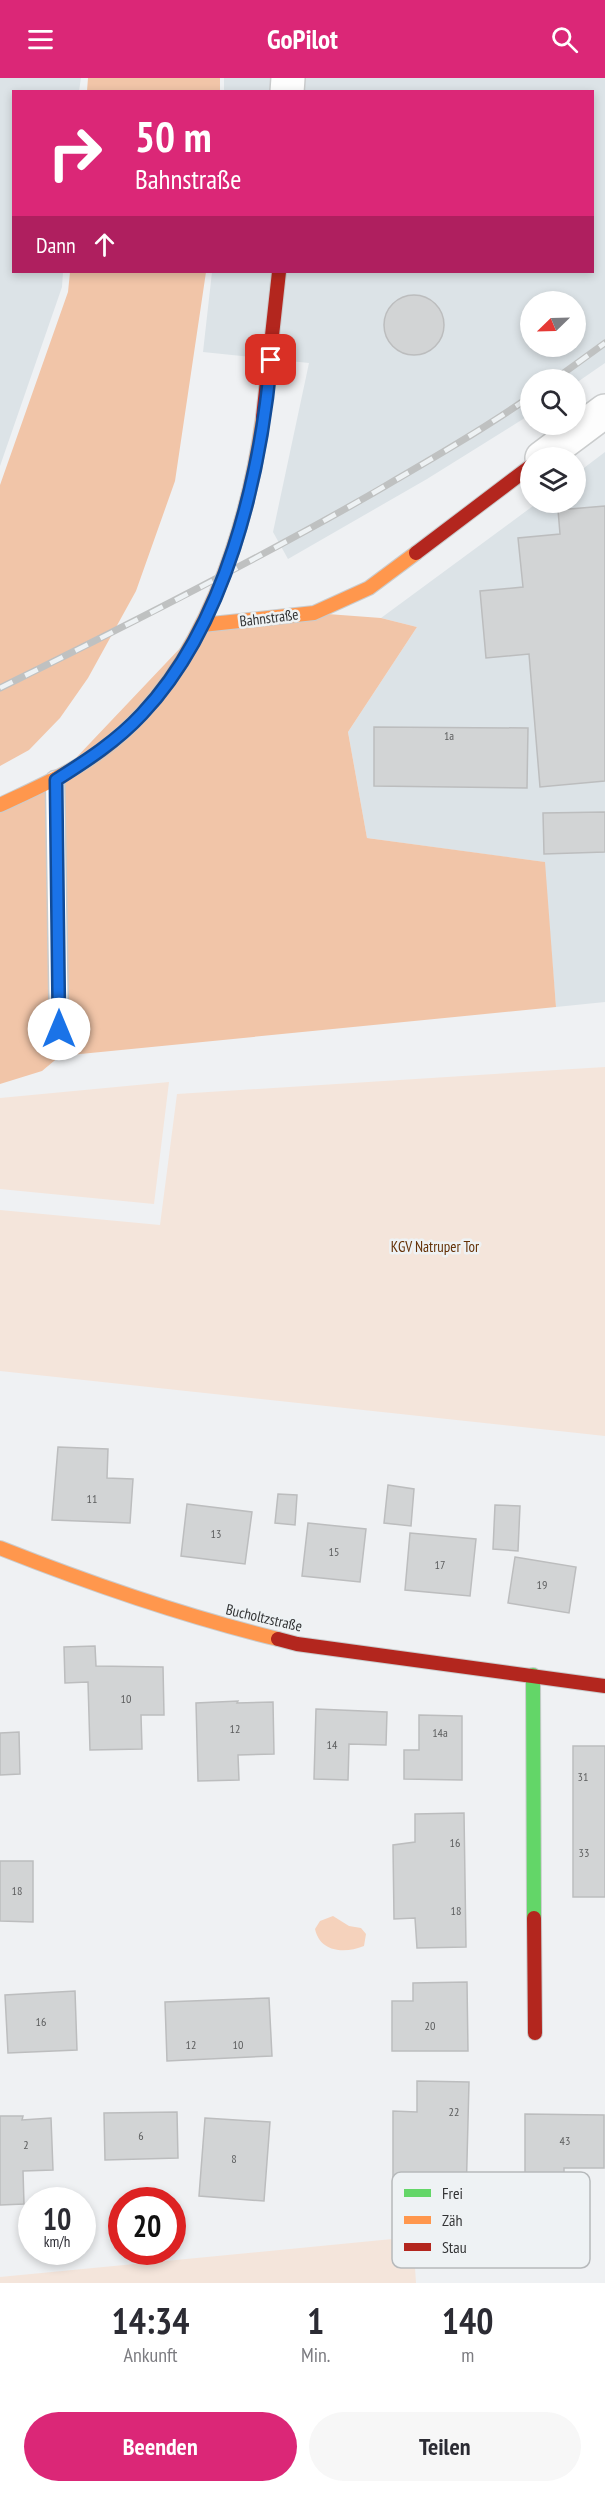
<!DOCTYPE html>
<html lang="de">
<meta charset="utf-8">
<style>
body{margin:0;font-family:"PT Sans Narrow",sans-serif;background:#f7f7f7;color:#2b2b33;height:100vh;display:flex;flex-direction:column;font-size:22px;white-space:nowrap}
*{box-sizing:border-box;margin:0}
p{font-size:20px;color:#7c7c81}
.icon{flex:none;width:33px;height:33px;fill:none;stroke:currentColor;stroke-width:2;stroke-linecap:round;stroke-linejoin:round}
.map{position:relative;height:2205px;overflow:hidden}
.drawer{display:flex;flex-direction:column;background:#fff;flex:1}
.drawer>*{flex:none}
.top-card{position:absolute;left:12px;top:12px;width:582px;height:183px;border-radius:0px;box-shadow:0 3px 9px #0003;background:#db2777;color:#fff;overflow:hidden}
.needle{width:39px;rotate:247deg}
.fabs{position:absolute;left:520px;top:213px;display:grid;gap:12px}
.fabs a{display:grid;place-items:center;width:66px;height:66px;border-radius:50%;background:#fff;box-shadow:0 3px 9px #0003;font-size:30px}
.speed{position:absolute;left:18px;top:2109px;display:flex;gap:12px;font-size:30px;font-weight:700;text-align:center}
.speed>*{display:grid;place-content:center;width:78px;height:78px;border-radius:50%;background:#fff;box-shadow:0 3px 9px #0003;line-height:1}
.speed small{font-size:15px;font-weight:400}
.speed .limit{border:9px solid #d22;background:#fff;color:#111}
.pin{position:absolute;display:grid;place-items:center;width:51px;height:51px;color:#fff;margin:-26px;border-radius:12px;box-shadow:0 3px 9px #0006}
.me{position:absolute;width:66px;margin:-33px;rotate:0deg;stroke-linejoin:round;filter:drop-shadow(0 0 4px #0008)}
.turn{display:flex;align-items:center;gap:21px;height:126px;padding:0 24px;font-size:27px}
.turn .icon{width:78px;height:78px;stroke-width:2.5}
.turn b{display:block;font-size:42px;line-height:51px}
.then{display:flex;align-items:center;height:57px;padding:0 24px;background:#0003;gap:12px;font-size:22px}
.eta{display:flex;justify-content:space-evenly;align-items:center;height:102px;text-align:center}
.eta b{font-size:36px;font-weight:700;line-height:42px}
.action{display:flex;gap:12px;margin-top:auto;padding:12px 24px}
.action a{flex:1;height:69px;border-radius:36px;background:#db2777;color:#fff;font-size:24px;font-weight:700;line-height:69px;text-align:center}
.action a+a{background:#f7f7f7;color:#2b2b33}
header{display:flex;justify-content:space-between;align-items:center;height:78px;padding:0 24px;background:#db2777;color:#fff;font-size:27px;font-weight:700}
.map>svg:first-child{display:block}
.built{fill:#dce3e7;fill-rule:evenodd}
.green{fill:#f4e5db}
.forest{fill:#f1c5a8}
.water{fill:#f5d2bc}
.building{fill:#d2d4d5;stroke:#bcbdbe;stroke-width:1.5}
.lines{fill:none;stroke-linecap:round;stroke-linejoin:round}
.lane-casing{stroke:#cacccd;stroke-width:21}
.street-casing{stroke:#cacccd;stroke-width:36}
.fast-casing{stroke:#cacccd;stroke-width:16}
.slow-casing{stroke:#cacccd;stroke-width:16}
.jam-casing{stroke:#cacccd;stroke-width:16}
.lane{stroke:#fdfdfd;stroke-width:18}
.street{stroke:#fdfdfd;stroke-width:33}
.fast{stroke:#63d668;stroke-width:14}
.slow{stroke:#ff974d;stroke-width:14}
.jam{stroke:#b3261e;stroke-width:14}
.rail-casing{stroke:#bfc1c1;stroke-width:7}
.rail{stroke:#eef2f4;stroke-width:4.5;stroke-dasharray:14;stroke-linecap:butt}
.route-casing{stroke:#114b97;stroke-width:15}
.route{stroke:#1a73e8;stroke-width:10}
.labels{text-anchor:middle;stroke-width:5;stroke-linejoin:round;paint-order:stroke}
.number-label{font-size:12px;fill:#5c5d5e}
.street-label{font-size:15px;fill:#343536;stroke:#eef2f4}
.park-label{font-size:15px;fill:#643107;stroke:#eef2f4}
.key{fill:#eef2f4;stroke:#b6b9bb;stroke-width:1.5}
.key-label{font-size:16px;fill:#343536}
</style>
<header><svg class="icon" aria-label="menu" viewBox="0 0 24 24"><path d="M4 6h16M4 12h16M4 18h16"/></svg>GoPilot<svg class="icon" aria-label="search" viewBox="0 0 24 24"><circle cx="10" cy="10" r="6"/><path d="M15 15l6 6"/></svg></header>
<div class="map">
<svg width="605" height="2205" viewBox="0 0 605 2205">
<rect width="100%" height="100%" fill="#eff1f3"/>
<path class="built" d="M0,0h81l-2,13 -65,1v180h49l-1,15 -62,179z
M224,0h381v285l-29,20v-3h-45v34l-104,65 -139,80 -15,-27 36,-169 -106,-11 9,-80h380v-180h-368zM531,224h45v44h-45z
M605,374v550l-49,5 -12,-145 -177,-24 -19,-106 69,-105 -36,-9 156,-115 39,-1v-28z"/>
<path class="green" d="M605,989v369l-605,-65v-161l160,15 17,-131z
M169,1004l-15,122 -154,-15v-91z
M413,2159l3,46h-416v-6z"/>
<path class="forest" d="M88,0h132v13h-133z
M70,194h136l-31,209 -39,110 -48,87 -28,40 -31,32 -29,16v-281l68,-193z
M314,535l67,5 36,9 -69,105 19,106 178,24 11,145 -496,49 -18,15 -42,13v-279l55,-25 147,-155z"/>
<path class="water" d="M333,1838l16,10 12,2 5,6 -2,12c-20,8 -44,6 -49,-17l5,-8z"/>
<path class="building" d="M384 247a30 30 0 1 1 60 0a30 30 0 1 1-60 0Z
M605,428v275l-65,6 -11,-133 -43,4 -6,-67 43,-4 -5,-49 42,-4 -2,-24z
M374,649l154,1 -1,60 -153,-2z
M605,734v40l-61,2 -1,-41z
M58,1369l50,2 -1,29 26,1 -3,44 -78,-3z
M388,1407l26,4 -3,37 -27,-3z
M278,1416l19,1 -2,30 -20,-2z
M187,1426l65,8 -7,52 -64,-8z
M495,1427l25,1 -2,45 -25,-2z
M308,1445l58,6 -6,53 -58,-6z
M410,1455l66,6 -6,57 -65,-6z
M515,1479l61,10 -7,46 -61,-10z
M95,1568l1,20 67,1 1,48h-23l1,34 -52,1 -2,-68 -23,1 -1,-36z
M238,1623l-1,2 36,-1 1,52 -36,1 1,25 -41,1 -2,-78z
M316,1631l71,3 -1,33 -37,-1 -1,36 -34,-1z
M419,1637l43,1v64l-58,-1v-29h15z
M19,1654l1,42 -20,1v-42z
M573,1668h32v151h-32z
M464,1735l2,134 -49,1 -2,-30 -21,1 -1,-74 22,-3v-28z
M0,1783h33v61l-33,-1z
M467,1904l1,69h-76v-50h21v-18z
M75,1913l2,59 -69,3 -3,-58z
M269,1920l3,58 -105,5 -2,-59z
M417,2003l52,1 -4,156 -52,-1v-51l-20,-3v-72l24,1z
M177,2034l1,46 -73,2 -1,-47z
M525,2036l79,1v53h-40v30h-39z
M0,2038h23l-1,4 29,-2 2,52 -30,1 1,33 -24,1z
M205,2040l65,4 -6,79 -65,-5z"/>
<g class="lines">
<g class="lane-casing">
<path id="lane" d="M55,702l4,249"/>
</g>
<g class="street-casing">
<path id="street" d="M287,14l1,-14
M542,380l63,-47"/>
</g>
<g class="fast-casing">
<path id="fast" d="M533,1597l1,243"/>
</g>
<g class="slow-casing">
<path id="slow" d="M202,547l112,-12 55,-25 47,-35
M0,727c38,-18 78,-35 111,-62 93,-77 136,-211 152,-326
M0,1470c91,36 183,68 278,91"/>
</g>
<g class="jam-casing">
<path id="jam" d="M263,339l16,-145
M416,475l115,-87
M278,1561l19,5 308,42
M534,1840l1,115"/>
</g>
<use href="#lane" class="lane"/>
<use href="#street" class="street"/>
<use href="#fast" class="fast"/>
<use href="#slow" class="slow"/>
<use href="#jam" class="jam"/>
<g class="rail-casing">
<path id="rail" d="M554,302l51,-37
M0,610c124,-61 247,-123 368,-192 55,-32 111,-64 163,-100"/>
</g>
<use href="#rail" class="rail"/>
</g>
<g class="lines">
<g class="route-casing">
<path id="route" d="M59,951l-3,-249c30,-19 61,-39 86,-66 84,-89 118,-236 129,-354"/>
</g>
<use href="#route" class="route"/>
</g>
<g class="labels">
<g class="number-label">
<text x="449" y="662">1a</text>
<text x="92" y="1425">11</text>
<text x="216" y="1460">13</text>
<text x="334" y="1478">15</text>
<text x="440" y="1491">17</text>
<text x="542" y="1511">19</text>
<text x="126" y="1625">10</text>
<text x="235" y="1655">12</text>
<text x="440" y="1659">14a</text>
<text x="332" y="1671">14</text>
<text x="583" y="1703">31</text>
<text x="455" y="1769">16</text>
<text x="584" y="1779">33</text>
<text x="17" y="1817">18</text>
<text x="456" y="1837">18</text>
<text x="41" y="1948">16</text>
<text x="430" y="1952">20</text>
<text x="191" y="1971">12</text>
<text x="238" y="1971">10</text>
<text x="454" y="2038">22</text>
<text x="141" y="2062">6</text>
<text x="565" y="2067">43</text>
<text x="26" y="2071">2</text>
<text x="234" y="2085">8</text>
</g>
<g class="street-label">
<text transform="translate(269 540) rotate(-7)" y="5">Bahnstraße</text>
<text transform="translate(264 1540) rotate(13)" y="5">Bucholtzstraße</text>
</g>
<g class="park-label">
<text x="435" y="1174">KGV Natruper Tor</text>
</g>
</g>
<rect x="392" y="2094" width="198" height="96" rx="9" class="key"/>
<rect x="404" y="2111" width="27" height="8" fill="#63d668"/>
<rect x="404" y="2138" width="27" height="8" fill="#ff974d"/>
<rect x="404" y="2165" width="27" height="8" fill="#b3261e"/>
<g class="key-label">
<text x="442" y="2121">Frei</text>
<text x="442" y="2148">Zäh</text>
<text x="442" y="2175">Stau</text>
</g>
</svg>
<div class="fabs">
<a><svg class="needle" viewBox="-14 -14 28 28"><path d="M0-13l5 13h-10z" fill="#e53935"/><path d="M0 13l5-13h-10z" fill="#7c7c81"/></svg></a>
<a><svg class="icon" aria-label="search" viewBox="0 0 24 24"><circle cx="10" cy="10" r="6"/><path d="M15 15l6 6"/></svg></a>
<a><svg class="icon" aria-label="layers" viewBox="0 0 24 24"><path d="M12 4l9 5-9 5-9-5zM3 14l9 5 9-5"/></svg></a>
</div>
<div class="speed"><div>10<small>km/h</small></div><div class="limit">20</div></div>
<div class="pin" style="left:271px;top:282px;background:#d93025"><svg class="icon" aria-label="arrive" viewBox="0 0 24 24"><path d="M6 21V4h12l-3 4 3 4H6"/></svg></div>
<svg class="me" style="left:59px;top:951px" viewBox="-20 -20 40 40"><circle r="19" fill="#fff"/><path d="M0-13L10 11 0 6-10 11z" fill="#1a73e8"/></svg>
<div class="top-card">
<div class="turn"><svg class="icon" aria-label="right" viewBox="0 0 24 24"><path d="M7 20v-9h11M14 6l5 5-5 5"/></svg><div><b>50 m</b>Bahnstraße</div></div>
<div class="then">Dann<svg class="icon" aria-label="ahead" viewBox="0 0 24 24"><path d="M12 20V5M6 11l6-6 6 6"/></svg></div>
</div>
</div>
<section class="drawer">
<div class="eta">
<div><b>14:34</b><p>Ankunft</p></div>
<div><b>1</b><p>Min.</p></div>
<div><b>140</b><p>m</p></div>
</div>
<div class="action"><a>Beenden</a><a>Teilen</a></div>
</section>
